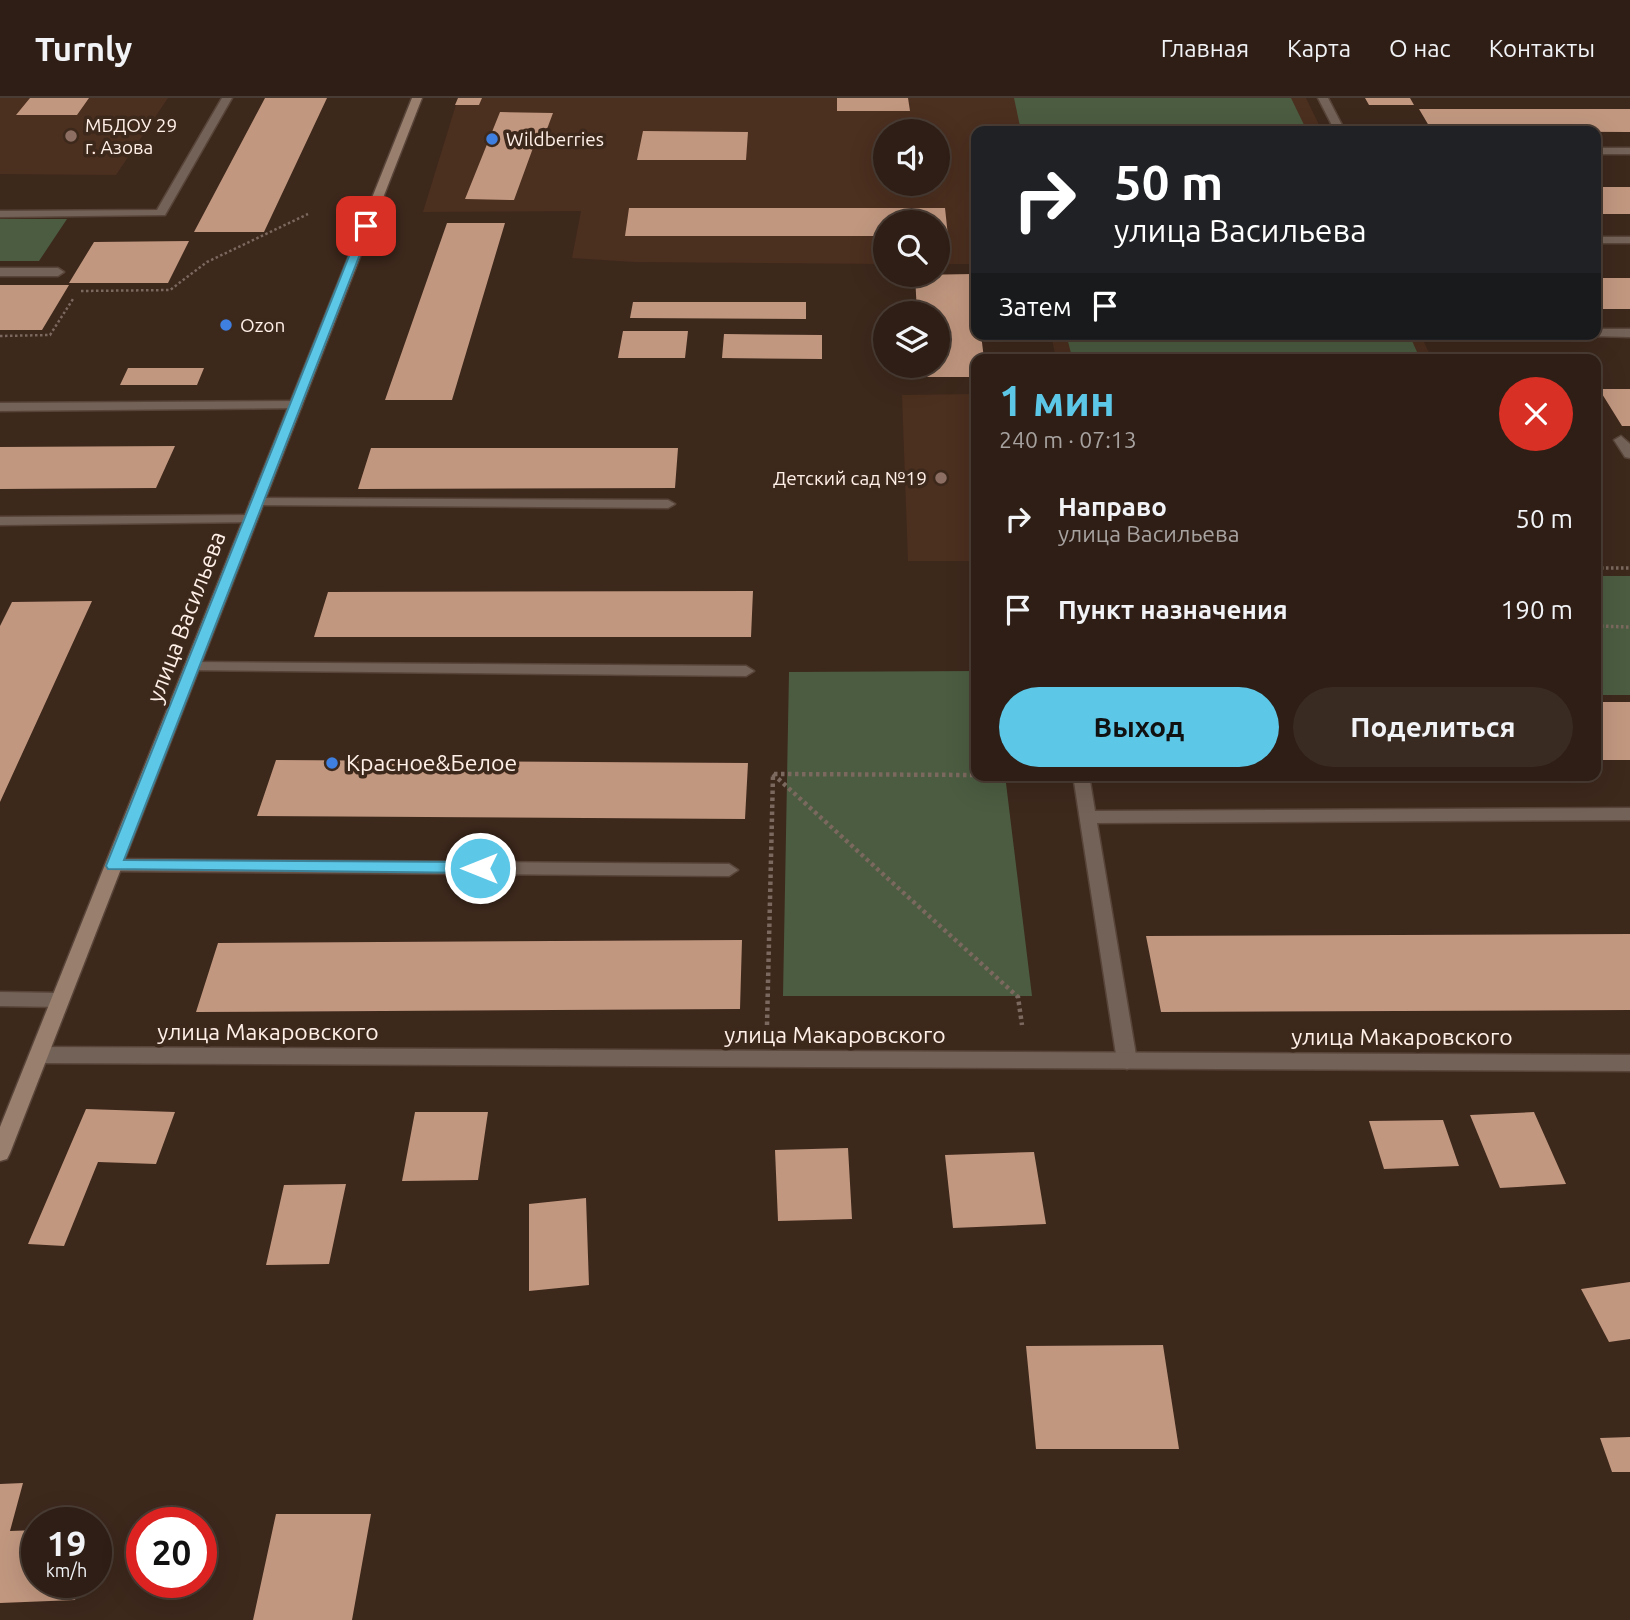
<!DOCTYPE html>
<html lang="ru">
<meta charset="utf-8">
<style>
body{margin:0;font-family:Ubuntu,sans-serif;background:#3a2b22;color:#f1f3f6;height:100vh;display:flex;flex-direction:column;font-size:26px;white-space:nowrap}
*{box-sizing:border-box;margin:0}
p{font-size:23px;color:#a7a2a0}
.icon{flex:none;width:38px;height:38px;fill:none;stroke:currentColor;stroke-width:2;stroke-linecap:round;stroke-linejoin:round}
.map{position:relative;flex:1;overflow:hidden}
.side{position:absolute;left:971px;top:256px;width:630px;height:427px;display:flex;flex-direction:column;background:#2e1e15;border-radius:14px;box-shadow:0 7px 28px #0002,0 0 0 2px #493c34}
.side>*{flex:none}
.top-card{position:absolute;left:971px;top:28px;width:630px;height:214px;border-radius:14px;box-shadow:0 7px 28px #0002,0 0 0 2px #493c34;background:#202124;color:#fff;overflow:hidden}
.fabs{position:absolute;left:873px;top:21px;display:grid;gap:14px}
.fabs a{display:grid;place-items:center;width:77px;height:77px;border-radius:50%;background:#2e1e15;box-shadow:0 7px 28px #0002,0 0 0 2px #493c34;font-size:35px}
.speed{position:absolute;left:21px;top:1409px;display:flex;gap:14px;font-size:35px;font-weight:700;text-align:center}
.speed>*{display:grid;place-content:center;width:91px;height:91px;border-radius:50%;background:#2e1e15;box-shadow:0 7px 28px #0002,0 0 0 2px #493c34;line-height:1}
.speed small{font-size:18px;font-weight:400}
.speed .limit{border:10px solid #d22;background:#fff;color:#111}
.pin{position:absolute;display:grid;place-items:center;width:60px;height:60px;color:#fff;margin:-30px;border-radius:14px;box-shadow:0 4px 10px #0006}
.me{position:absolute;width:77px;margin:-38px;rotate:270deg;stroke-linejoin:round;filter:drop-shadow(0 0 5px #0008)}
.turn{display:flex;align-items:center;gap:24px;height:147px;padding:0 28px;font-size:32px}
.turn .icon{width:91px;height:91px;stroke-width:2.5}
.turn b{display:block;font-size:49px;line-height:60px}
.then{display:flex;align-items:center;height:66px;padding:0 28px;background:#0003;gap:14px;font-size:26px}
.round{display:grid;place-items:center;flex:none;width:74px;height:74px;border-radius:37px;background:#3a2b22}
.headline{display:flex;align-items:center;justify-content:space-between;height:119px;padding:0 28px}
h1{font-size:42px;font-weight:700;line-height:52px;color:#5dc7e8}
.action{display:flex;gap:14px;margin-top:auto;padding:14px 28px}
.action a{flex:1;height:80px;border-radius:42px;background:#5dc7e8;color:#111;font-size:28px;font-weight:700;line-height:80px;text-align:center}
.action a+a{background:#3a2b22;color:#f1f3f6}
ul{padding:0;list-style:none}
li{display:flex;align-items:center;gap:21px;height:91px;padding:0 28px}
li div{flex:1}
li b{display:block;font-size:26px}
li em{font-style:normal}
header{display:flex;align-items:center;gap:42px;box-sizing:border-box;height:98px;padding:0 35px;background:#2e1e15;border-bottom:2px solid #493c34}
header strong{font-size:33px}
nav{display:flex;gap:38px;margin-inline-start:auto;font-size:24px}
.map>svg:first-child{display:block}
.built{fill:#4b2f1f;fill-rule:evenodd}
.green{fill:#4b5c41}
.building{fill:#c1977f}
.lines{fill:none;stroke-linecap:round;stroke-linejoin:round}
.lane-casing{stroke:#584439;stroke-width:3}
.street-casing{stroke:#584439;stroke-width:3}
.secondary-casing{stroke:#584439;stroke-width:3}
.path-far2{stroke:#7b685e;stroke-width:2.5;stroke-dasharray:2.5 2.5;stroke-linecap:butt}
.path-far1{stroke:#7b685e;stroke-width:3.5;stroke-dasharray:2.5 2.5;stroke-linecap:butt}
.path{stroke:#7b685e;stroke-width:4.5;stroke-dasharray:3.5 3.5;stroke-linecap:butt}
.lane{fill:#736257;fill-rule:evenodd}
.street{fill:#736257;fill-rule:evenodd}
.secondary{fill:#997f6d;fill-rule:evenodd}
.route{fill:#5dc7e8;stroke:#3c8197;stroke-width:2}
.education-dot{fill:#8d6e63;stroke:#3d281c;stroke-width:2.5}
.shop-dot{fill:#3f7fe0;stroke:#3d281c;stroke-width:2.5}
.labels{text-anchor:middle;stroke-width:7;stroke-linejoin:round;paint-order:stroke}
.far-poi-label{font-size:19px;fill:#fff0e8;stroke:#3d281c;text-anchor:start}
.street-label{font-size:23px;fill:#fff0e8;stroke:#3d281c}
.poi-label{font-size:23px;fill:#fff0e8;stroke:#3d281c;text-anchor:start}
</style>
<header>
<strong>Turnly</strong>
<nav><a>Главная</a><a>Карта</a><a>О нас</a><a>Контакты</a></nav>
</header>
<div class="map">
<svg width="1630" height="1522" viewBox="0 0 1630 1522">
<rect width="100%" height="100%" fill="#3d281c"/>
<path class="built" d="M0,0h168l-52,77 -116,-1z
M458,0h848l16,33h-346v133h-38v-42h-52l-1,42 -251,-2 -62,-4 9,-47 -158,1zM886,33h52v53h-52z
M1051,236h369l12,25h-376z
M976,296v167h-68l-6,-166z"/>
<path class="green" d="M1014,0h277l16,33h-286z
M0,121h67l-28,42h-39z
M1066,236h343l8,18 -346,1z
M1596,478h34v119h-34z
M976,573v104h29l27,221h-249l6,-324z"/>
<path class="building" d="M30,0h59l-12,17h-61z
M265,0h62l-63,134h-70z
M458,0h24l-3,7h-24z
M837,0h71l2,13h-73z
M1365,0h45l4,7h-45z
M1419,11h211v23l-198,-1z
M500,14l53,1 -9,24h-7l-23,63 -49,-1z
M643,33l105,1 -2,28h-109z
M1596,89h34v27h-34z
M629,110h316l3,28h-10v-14h-52v14h-261z
M447,125h58l-53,177h-67z
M189,143l-21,42h-99l25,-41z
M973,176l3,60h5l3,25h-8v18h-54l-1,-11h17v-53h-21l-2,-38z
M1596,180h34v31h-34z
M0,187h69l-27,45h-42z
M633,204h173v17l-176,-1z
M623,233h65l-3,27h-67z
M724,236l98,1v24l-100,-1z
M128,270h76l-7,17h-77z
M1599,291h31v37h-8z
M175,348l-19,42 -156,1v-42z
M371,350h307l-3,40 -317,1z
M753,493l-2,46h-437l14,-45z
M92,503l-92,201v-176l12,-24z
M1596,604h34v58h-34z
M276,662l472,3 -3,56 -488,-3z
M1630,836v76l-469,2 -15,-76z
M742,842l-2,69 -544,3 22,-69z
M86,1011l89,3 -19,52 -58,-2 -34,84 -36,-2z
M415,1014h73l-10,68 -76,1z
M1534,1014l32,72 -66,4 -30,-73z
M1443,1022l16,46 -75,3 -15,-48z
M848,1050l4,71 -74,2 -3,-71z
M1034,1054l12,72 -93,4 -8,-73z
M346,1086l-17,80 -63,1 18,-80z
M586,1100l3,87 -60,6v-87z
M1630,1184v57l-21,3 -28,-53z
M1163,1247l16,104h-143l-10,-103z
M1630,1339v35h-18l-12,-34z
M23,1385l-13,48 27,-1v52h43l-5,18 -75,3v-119z
M276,1416h95l-19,106h-99z"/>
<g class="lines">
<g class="lane-casing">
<path id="lane" d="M222,0h10l-67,117 -165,2v-6l157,-1z
M1318,0h10l17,33h-10z
M1596,50h34v6h-34z
M1596,139h34v6h-34z
M0,170h58l6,4 -6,4h-58z
M1596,231h34v8l-38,-1 4,-2z
M1621,338l9,8v14l-5,-1 -11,-17z
M257,400l411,2 7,4 -7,4 -416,-3 -2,-3z
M251,417l5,1v6l-256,3v-8z
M192,564l554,4 8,5 -8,5 -560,-6 -2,-3 2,-3z
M1073,677h16l6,36 535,-3v12l-533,3 40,238 -3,5 -7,3 -7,-3 -3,-5z
M114,761l615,5 9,6 -9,6 -615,-5 -9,-6z"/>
</g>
<g class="street-casing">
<path id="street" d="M296,303l6,4 -1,3 -301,3v-8z
M0,894l60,1 7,2 2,5 -2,5 -7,2 -60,-1z
M39,949l1591,8v16l-1591,-8 -7,-3 -3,-5 3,-5z"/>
</g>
<g class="secondary-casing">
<path id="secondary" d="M412,0h10l-412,1055 -3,6 -7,2v-34z"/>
</g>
<path class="path-far2" d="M81,193l89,-1 37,-28 101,-48
M0,238l50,-1 23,-36"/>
<path class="path-far1" d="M1596,470h34
M1596,528l34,1"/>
<path class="path" d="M773,676l245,223 4,28
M774,676l202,1
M767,927l6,-250"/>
<use href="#lane" class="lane"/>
<use href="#street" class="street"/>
<use href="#secondary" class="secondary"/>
</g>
<path class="route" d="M366,125l5,3 -247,634 356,2 8,6 -8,5 -372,-4 -2,-3 255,-640z"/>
<g class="education-dot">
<circle cx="71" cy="38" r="7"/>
<circle cx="941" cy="380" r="7"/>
</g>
<g class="shop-dot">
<circle cx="492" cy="41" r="7"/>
<circle cx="226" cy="227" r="7"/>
<circle cx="332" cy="665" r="7"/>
</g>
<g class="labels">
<g class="far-poi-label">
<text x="85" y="34">МБДОУ 29<tspan x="85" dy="22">г. Азова</tspan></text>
<text x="506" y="48">Wildberries</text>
<text x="240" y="234">Ozon</text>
<text x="927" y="387" text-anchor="end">Детский сад №19</text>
</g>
<g class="street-label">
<text transform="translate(186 519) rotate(-69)" y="8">улица Васильева</text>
<text x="268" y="942">улица Макаровского</text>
<text x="835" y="945">улица Макаровского</text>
<text x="1402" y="947">улица Макаровского</text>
</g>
<g class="poi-label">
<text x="346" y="673">Красное&amp;Белое</text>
</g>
</g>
</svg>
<div class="fabs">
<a><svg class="icon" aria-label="sound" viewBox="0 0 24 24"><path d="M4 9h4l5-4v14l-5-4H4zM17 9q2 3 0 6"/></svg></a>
<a><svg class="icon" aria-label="search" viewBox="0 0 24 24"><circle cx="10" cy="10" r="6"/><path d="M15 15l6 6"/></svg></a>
<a><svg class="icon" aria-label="layers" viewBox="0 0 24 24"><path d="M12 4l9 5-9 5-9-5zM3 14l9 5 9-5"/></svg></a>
</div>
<div class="speed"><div>19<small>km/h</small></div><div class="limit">20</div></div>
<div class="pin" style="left:366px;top:128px;background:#d93025"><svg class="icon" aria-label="arrive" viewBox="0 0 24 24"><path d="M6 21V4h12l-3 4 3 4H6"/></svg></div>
<svg class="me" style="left:480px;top:770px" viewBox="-20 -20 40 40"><circle r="17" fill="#5dc7e8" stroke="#fff" stroke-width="3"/><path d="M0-11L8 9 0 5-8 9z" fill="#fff"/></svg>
<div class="top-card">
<div class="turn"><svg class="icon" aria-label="right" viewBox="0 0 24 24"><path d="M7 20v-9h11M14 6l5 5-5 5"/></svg><div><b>50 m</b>улица Васильева</div></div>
<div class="then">Затем<svg class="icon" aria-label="arrive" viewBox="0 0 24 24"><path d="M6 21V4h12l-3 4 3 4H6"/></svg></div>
</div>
<section class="side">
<div class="headline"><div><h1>1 мин</h1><p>240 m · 07:13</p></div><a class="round" style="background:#d93025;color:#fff"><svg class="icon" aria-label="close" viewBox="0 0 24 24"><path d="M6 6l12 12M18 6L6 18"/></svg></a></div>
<ul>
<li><svg class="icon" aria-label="right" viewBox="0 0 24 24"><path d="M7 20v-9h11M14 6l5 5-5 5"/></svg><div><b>Направо</b><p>улица Васильева</p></div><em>50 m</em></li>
<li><svg class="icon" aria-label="arrive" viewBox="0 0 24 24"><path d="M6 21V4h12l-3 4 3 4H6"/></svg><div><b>Пункт назначения</b></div><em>190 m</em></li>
</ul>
<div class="action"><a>Выход</a><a>Поделиться</a></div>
</section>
</div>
